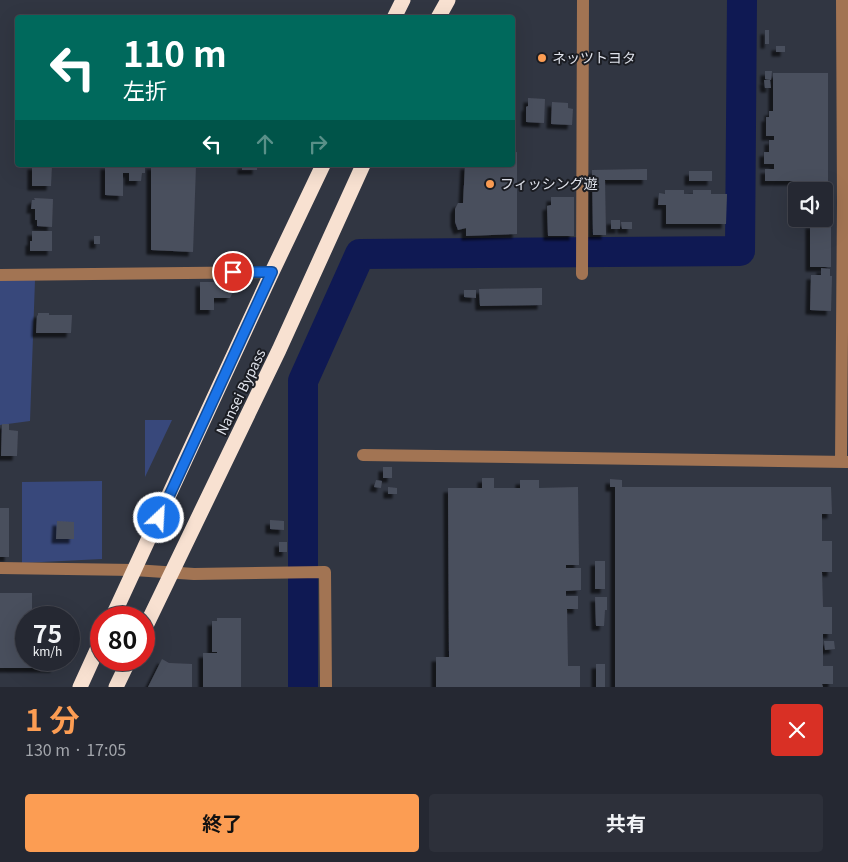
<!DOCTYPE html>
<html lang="ja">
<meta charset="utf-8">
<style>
body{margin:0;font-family:Georgia,"Noto Sans JP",serif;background:#2d303a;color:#f1f3f6;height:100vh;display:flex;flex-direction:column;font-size:19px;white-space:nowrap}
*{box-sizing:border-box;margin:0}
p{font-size:16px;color:#a3a6ac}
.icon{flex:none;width:28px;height:28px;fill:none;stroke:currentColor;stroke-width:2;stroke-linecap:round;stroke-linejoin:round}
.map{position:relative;height:687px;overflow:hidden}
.side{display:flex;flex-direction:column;background:#252832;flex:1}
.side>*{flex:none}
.top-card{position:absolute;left:15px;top:15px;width:500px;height:152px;border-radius:5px;box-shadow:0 5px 20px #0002,0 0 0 1px #42444d;background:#00695c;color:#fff;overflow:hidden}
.buttons{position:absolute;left:788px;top:182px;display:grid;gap:10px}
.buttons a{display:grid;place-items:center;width:45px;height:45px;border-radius:5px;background:#252832;box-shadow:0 5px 20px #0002,0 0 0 1px #42444d;font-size:25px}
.speed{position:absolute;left:15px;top:606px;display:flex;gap:10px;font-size:25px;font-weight:700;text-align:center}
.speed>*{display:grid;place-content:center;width:65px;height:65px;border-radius:50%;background:#252832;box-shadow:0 5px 20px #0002,0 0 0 1px #42444d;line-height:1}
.speed small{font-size:12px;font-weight:400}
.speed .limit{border:8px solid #d22;background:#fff;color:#111}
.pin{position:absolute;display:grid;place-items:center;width:42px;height:42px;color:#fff;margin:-21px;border:2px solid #fff;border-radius:50%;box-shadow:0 1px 5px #0007}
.me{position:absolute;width:55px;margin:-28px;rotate:25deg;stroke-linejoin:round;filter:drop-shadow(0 0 4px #0008)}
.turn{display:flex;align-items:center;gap:18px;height:105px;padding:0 25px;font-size:22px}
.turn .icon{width:65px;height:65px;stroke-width:2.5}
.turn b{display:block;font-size:35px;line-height:42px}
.lanes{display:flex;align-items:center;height:48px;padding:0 25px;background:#0003;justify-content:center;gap:25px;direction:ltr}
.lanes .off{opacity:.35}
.round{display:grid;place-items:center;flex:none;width:52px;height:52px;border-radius:5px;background:#2d303a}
.head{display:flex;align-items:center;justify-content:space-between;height:85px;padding:0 25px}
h1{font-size:30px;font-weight:700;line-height:38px;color:#fc9d53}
.primary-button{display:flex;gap:10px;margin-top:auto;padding:10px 25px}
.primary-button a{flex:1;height:58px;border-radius:5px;background:#fc9d53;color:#111;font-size:20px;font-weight:700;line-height:58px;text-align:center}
.primary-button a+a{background:#2d303a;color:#f1f3f6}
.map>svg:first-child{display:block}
.green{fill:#38487b}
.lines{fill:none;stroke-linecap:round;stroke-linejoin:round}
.river{stroke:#0f1953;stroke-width:30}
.building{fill:#4a4f5d;filter:url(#shadow)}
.minor{stroke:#a27453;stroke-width:12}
.highway{stroke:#f8e1d1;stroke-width:15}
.route-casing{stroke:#114b97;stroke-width:12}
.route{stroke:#1a73e8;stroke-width:9}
.poi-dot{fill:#fc9d53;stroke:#1b1d23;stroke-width:2}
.labels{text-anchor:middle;stroke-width:4;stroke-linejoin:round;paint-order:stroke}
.poi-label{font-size:14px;fill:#dfe2eb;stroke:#1b1d23;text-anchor:start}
.street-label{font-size:14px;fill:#dfe2eb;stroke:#1b1d23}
</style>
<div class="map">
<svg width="848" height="687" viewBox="0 0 848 687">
<defs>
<filter id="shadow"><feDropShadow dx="-4.5" dy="4.5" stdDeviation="1" flood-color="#0009"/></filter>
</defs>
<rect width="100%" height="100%" fill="#313642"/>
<path class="green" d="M0,280h35l-5,141 -30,4z
M145,420h27l-27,57z
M102,481v78l-80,4v-81z"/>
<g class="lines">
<path class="river" d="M303,687v-306l57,-127 380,-3 2,-251"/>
</g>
<path class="building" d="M765,30h4v14h-4z
M776,46h9v6h-9z
M765,71h7l-1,9 -6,-1z
M773,73h55v119l-21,-1v-10h-42v-12h9v-5h-10v-12h5v-12h5v-4h-8v-19h3v-6h4z
M764,80h6l1,8h-6z
M528,98l17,1 -1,24 -18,-1v-15l2,-1z
M552,102l16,1v5l5,1 -1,16 -21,-1z
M517,152v82l-51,2v-8l-8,2 -3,-8v-13l3,-6h5l2,-38h47v-12z
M32,165h20l-1,21h-19z
M105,165h40v8h-3l-1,8h-12v-8h-6v23l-18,-1z
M151,165h45l-3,87 -42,-2z
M242,165h15v5h-15z
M647,169v11h-42l1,55h-13l-1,-65z
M689,171h23v10h-23z
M665,190h19v4h9v-4h18v4h16l-1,30h-60v-19h-8l1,-12 6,1z
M551,197h23v39h-26l-1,-30 4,-1z
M34,198l19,1 -1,28 -15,-1v-6h-2v-11h-4l1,-9h3z
M611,220h9v9h-9z
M621,222h11v7h-10z
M810,224h21v43h-21z
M32,231h20v20h-22v-10h2z
M94,236h6v8h-6z
M821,268l9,1v7h2l-1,35 -21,-1 1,-35h10z
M200,282h38l-8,16h-16v12h-14z
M542,288v17l-62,1 -1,-17z
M464,290h12v8l-12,-1z
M38,313h11v2h23l-1,18h-35l1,-18 1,1z
M2,424h7v6l9,1 -1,25h-16z
M383,467h9v11h-9z
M482,478h12v10h26v-8h19v8l39,-1 1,78h-13v3h15v22l-15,1v5h12v13h-11l1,57h12v21h-144v-30h13l-1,-169h34z
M610,479l12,1v7h209l1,27h-10v27h10v31h-10l1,35h9v27h-9v32h10v18h-11l1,3h-208v-200h-5z
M376,480l6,1 -1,7 -7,-1z
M388,487l9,1v6h-9z
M0,508h9v49h-9z
M270,520l14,1v9l-14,-1z
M57,521l17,1v17h-18z
M279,542h8v10h-8z
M595,561h10v28h-10z
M0,593h32v25h-6v42h29v8h-55z
M595,597h12v13h-2l-1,16h-8z
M217,618h24v69h-38v-34h14v-1h-5v-31h5z
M824,641h10l1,8 -10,1z
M162,659l7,4 23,1v23h-44z
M596,664h9v23h-9z"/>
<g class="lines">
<path class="minor" d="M582,274l1,-274
M0,275l272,-3
M363,455l485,7
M841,462l2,-259 -1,-203
M0,568l134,2 60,4 131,-2 1,115"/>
<path class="highway" d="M394,18l9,-18
M438,18l10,-18
M112,618l160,-346 51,-107
M144,630l135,-280 84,-185
M80,687l21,-46
M116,687l13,-27"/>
</g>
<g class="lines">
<g class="route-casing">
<path id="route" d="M159,518l113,-246h-39"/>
</g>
<use href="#route" class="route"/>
</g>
<g class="poi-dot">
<circle cx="542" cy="58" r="5"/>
<circle cx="490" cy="184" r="5"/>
</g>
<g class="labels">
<g class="poi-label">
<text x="552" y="63">ネッツトヨタ</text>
<text x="500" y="189">フィッシング遊</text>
</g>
<g class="street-label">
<text transform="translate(241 392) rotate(-64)" y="5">Nansei Bypass</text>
</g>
</g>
</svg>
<div class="buttons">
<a><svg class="icon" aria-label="sound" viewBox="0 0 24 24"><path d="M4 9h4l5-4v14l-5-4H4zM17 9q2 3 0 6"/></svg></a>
</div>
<div class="speed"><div>75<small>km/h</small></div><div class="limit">80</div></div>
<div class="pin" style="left:233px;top:272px;background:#d93025"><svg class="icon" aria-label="arrive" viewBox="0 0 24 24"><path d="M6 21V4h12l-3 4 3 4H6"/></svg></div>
<svg class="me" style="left:159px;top:518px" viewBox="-20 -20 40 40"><circle r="17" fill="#1a73e8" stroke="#fff" stroke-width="3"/><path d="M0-11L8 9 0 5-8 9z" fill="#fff"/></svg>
<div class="top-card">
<div class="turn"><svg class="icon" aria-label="left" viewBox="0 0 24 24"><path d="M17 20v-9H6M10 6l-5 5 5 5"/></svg><div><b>110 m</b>左折</div></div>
<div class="lanes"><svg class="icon" aria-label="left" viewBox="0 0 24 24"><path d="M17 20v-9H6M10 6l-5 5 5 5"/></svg><svg class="icon off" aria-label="ahead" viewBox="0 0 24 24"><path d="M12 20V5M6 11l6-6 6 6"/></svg><svg class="icon off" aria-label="right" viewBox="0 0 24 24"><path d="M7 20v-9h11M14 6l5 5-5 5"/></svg></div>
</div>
</div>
<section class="side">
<div class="head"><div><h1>1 分</h1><p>130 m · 17:05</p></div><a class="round" style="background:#d93025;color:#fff"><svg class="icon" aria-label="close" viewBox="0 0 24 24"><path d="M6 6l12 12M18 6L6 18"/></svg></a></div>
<div class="primary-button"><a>終了</a><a>共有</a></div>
</section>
